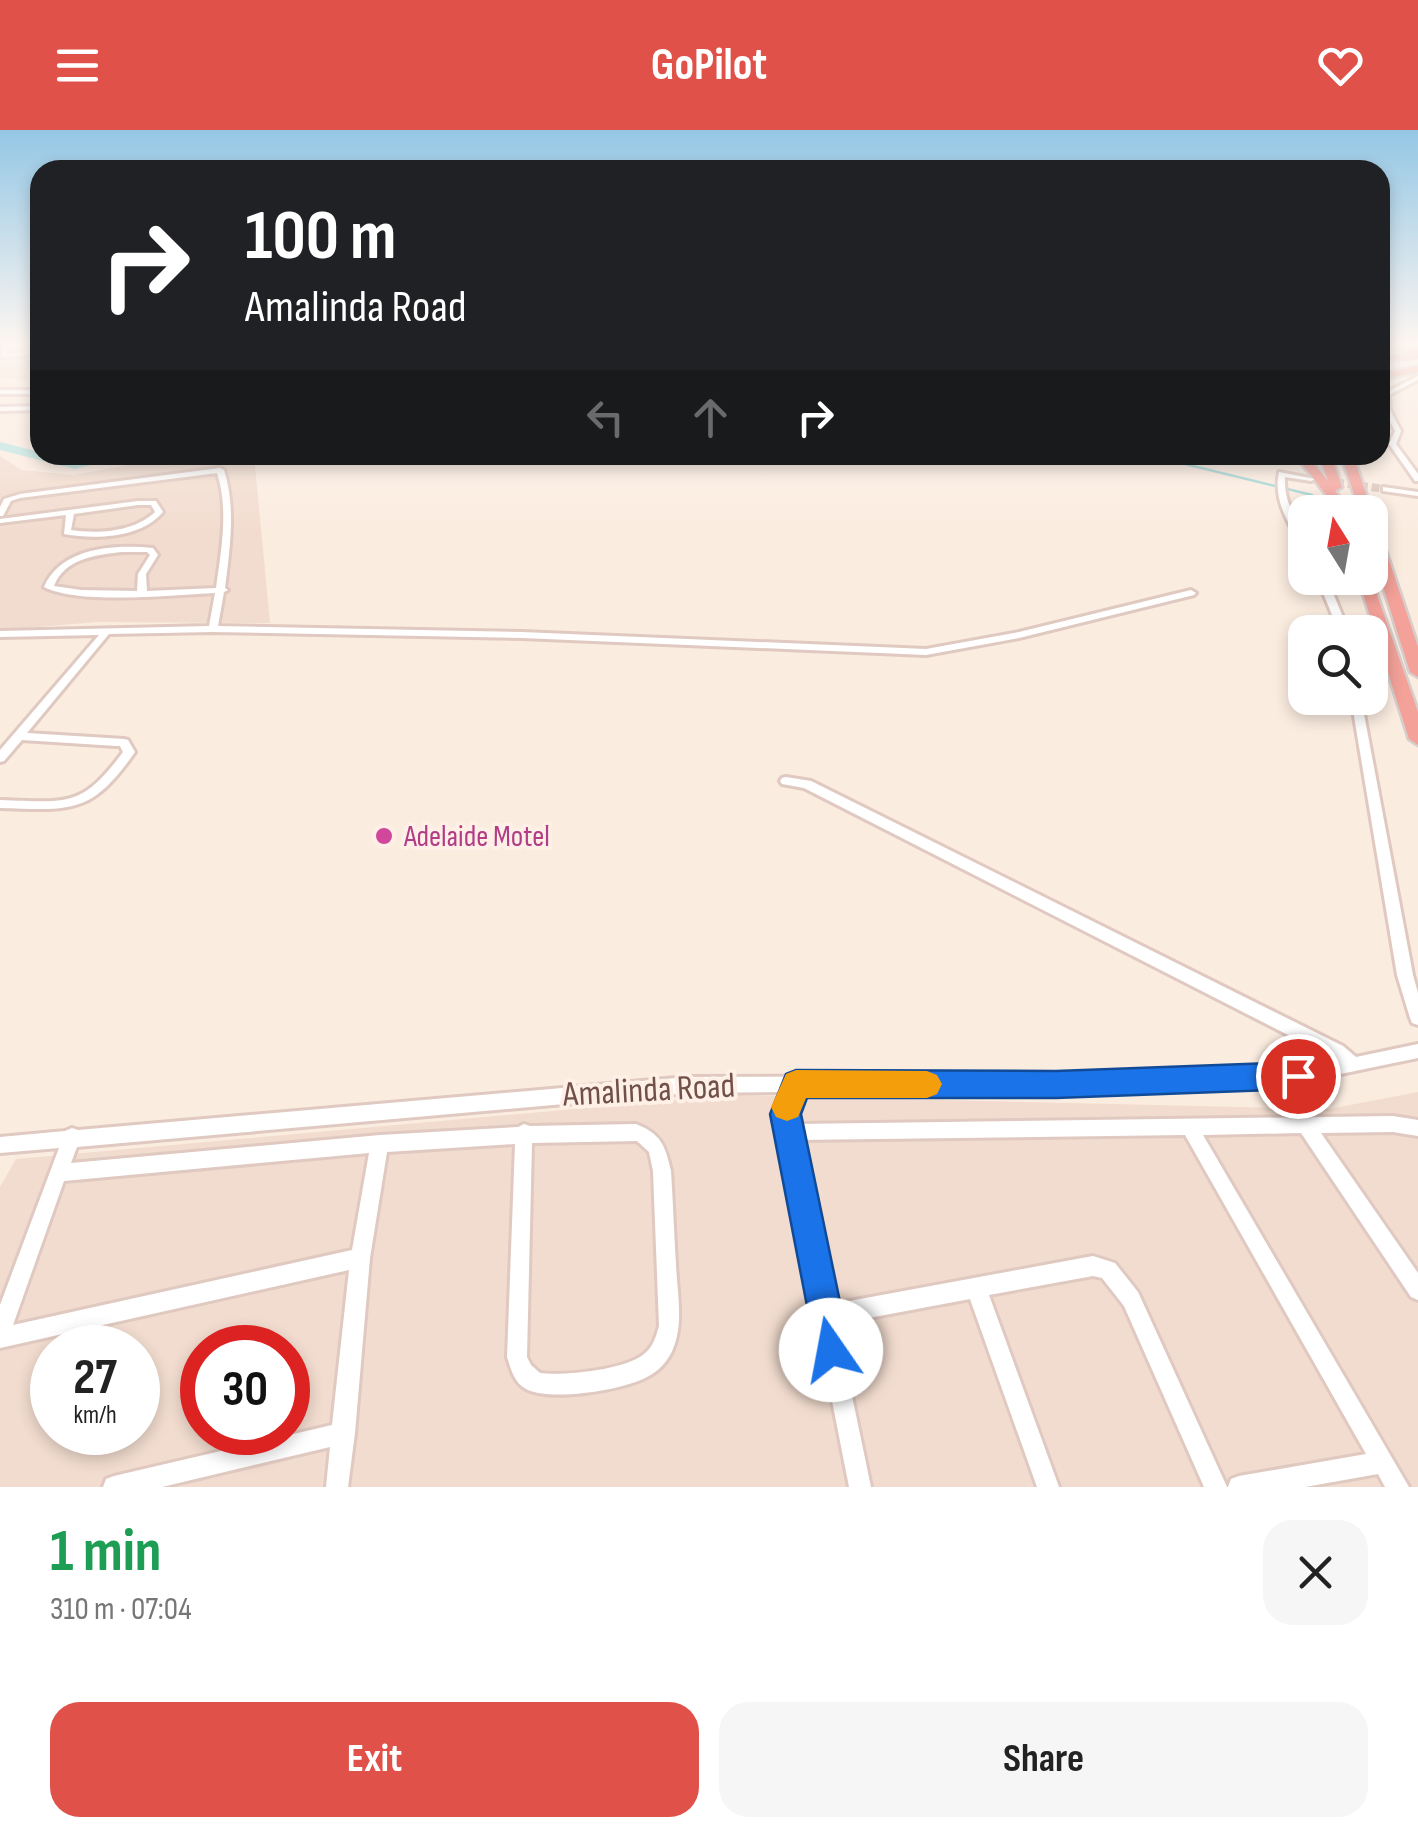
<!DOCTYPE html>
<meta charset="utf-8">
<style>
body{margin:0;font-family:"Sofia Sans Condensed",sans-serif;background:#f6f6f6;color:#222;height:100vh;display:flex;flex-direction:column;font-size:38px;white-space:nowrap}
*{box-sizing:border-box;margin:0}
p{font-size:32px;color:#767676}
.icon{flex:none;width:55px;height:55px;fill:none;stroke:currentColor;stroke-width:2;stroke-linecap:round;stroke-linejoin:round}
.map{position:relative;height:1357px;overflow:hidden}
.drawer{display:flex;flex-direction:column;background:#fff;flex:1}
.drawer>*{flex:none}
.hud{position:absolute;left:30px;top:30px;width:1360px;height:305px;border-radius:30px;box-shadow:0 5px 15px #0003;background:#202124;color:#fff;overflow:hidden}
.needle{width:65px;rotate:349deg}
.controls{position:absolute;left:1288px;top:365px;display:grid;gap:20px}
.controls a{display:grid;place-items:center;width:100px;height:100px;border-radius:20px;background:#fff;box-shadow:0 5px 15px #0003;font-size:50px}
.speed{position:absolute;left:30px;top:1195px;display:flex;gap:20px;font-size:50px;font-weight:700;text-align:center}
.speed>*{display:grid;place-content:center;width:130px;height:130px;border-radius:50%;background:#fff;box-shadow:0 5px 15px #0003;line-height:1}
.speed small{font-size:25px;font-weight:400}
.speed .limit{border:15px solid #d22;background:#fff;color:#111}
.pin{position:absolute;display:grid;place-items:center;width:85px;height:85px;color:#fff;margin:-42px;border:5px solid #fff;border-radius:50%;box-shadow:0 2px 10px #0007}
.me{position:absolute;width:110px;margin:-55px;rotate:348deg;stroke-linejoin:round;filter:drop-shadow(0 0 8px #0008)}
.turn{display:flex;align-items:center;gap:35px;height:210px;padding:0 50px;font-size:45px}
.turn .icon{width:130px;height:130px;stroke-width:2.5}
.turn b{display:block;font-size:70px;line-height:85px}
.lanes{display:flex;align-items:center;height:95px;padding:0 50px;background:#0003;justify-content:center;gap:50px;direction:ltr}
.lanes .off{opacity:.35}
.round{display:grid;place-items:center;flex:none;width:105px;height:105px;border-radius:30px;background:#f6f6f6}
.head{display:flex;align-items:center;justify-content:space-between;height:170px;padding:0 50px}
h1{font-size:60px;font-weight:700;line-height:75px;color:#1e9e55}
.primary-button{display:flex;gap:20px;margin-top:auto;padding:20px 50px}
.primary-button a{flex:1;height:115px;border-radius:30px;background:#e0514a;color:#fff;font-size:40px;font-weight:700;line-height:115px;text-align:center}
.primary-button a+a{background:#f6f6f6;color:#222}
header{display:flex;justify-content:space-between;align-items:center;height:130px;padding:0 50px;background:#e0514a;color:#fff;font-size:45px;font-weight:700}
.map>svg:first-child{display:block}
.residential{fill:#f2dccf;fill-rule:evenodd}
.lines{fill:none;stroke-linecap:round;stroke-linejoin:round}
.stream{stroke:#9dd4d3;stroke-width:2.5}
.river{fill:#b6e3e1;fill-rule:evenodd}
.minor-tunnel{stroke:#d8c5ba;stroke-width:8;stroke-dasharray:8 4;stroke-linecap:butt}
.minor-casing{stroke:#e0c9c0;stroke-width:6}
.major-casing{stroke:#d7cecc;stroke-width:4}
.highway-casing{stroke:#d7cecc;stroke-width:5}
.minor{fill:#fff;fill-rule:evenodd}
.major{fill:#f7c59b;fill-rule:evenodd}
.highway{fill:#f3a199;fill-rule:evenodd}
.highway-bridge-casing{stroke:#d7cecc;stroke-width:12;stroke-linecap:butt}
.highway-bridge{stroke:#f3a199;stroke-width:10}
.route{fill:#1a73e8;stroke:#114b97;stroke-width:2.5}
.slow{fill:#f59e0b}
.hotel-dot{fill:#d1479c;stroke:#fef0e6;stroke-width:4}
.labels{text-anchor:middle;stroke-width:8;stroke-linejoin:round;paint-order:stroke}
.hotel-label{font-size:30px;fill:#b23c85;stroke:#fef0e6;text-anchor:start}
.near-street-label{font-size:35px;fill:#705049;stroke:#fef0e6}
</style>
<header><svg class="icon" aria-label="menu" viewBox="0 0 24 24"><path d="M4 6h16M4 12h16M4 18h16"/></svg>GoPilot<svg class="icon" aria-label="heart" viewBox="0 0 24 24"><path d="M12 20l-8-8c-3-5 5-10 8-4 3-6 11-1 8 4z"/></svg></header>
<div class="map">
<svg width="1418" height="1357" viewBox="0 0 1418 1357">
<rect width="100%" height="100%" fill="#fbece0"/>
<path class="residential" d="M0,212h40v39l-40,-3z
M188,325h66l16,168 -172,-1 -98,8v-174l22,14 50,5z
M1418,962v395h-1418v-300l16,-28 714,-64 599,14zM52,1218h86v84h-86zM202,1218h86v84h-86z"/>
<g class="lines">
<path class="stream" d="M1148,325l164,40"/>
<path class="river" d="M0,312l76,19 54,-6 -55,14 -75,-19z"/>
<path class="minor-tunnel" d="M1324,351l62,8"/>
<g class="minor-casing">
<path id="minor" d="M5,212h5l-4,12 34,-4v4l-39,3z
M1418,246v4l-29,15 1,15 11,21 -5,13 22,30v7h-3l-26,-37 6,-13 -11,-21 -1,-16z
M0,260h40v4h-40z
M40,276v4l-40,1v-4z
M220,338l4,2c12,37 6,79 1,118l3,2 -4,2 -6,34 304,6 404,17 93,-17 172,-42 5,3 -2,2 -175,43 -93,17 -404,-17 -309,-6 -104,2 -82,99 97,6 4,1 7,12c-44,63 -63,58 -135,56v-8c66,2 81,9 123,-48l-3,-6h-4l-94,-6 -18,21 -4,1v-12l99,-115 -99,2v-6l209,-5 6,-33c-41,2 -137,12 -171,-6 17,-40 71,-43 109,-39l5,7 -12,19 1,17 69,-3c5,-37 13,-79 1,-115l-197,25 -9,3 -8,15h-3v-9l4,-8 16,-5zM122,422h25l3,3 -12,19 -1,17 -56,-1 -27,-4c11,-28 42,-31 68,-34z
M1279,342l36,7 -4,2 -26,-4c-2,33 20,46 20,72l-4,-3c-13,-24 -28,-46 -22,-74z
M1383,357l35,5v4l-35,-5z
M138,371h18l7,11c-22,26 -67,28 -99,22l2,-19 -66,8v-4zM138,375h13l4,7c-21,20 -56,22 -84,18l3,-16z
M1317,448h10l22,54h-10z
M1351,568h10l52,277 5,18v32l-6,-2 -2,-5 -13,-43z
M786,647l25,4 532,265 13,11 62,-13v14l-121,25 -40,4 -201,5h-254l-8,22 1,10 598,-8 25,4v16l-25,-4 -72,1 97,140v27l-7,-3 -110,-164 -98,2 206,352h-24l-7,-13 -73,13h-77l3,-8 8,-3 127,-22 -181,-319 -387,5 35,164 260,-48 22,7 23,29 89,195h-23l-80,-181 -22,-28 -9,-2 -104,19 70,192h-22l-67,-188 -133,25 34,163h-22l-70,-355 -3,-18 9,-22 -97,1 -611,54 -6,16 309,-28 138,-8 6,-3 6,2 106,-2c25,10 29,21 35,47 2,31 3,62 5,93 1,28 8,59 -3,85 -5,12 -14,22 -26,28 -23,13 -97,25 -121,12 -12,-6 -15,-20 -19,-32l8,-213 -128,8 -17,106 -15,175 -7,54h-22l4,-40 -168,40h-59l3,-8 8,-3 218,-51 17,-155 -349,78v-43l59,-157 -59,5v-16l65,-6 7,-3 6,2 610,-53 368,-1 201,-5 40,-2 40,-9 -533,-272 -22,-4 -2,-3 2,-3zM637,1011l12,11 4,19 6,155c-3,11 -6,21 -15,28 -19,16 -80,22 -104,19l-9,-8 -4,-8 5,-214zM369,1023l-17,97 -339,75 51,-144z"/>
</g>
<g class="major-casing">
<path id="major" d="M1380,216l38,3v4l-38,-3z"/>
</g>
<g class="highway-casing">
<path id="highway" d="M1380,212h22l-22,6z
M1409,224v4l-29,4v-6z
M1418,236v6l-38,8v-6z
M1295,325h12l21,26 -9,-26h12l11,32 -7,4 13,16 -2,3h-8z
M1341,325h12l19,57 -1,3 -11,-3z
M1370,390l7,4 41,123v30l-8,-5 -40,-127z
M1370,445l48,137v33l-9,-6 -51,-161h12z"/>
</g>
<use href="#minor" class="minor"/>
<use href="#major" class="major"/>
<use href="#highway" class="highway"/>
<g class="highway-bridge-casing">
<path id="highway-bridge" d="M1406,226l12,-3"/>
</g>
<use href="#highway-bridge" class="highway-bridge"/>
</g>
<linearGradient id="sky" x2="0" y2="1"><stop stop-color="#94c7e5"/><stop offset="0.53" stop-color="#fdf6f1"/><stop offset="1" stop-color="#fdf6f1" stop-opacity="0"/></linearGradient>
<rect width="1418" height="402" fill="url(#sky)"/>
<path class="route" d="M1298,932l10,4 5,10 -5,9 -10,4 -242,9h-249l-6,16 49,236 -5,13 -14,6 -13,-6 -48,-249 16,-40 10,-4 260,1z"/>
<path class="slow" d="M796,940l131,1 10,4 5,9 -5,10 -10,4h-121l-8,19 -11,4 -11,-4 -5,-10 15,-33z"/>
<circle class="hotel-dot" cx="384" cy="706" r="10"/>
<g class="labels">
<g class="hotel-label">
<text x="404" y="716">Adelaide Motel</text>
</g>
<g class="near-street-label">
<text transform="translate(649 959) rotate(-3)" y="12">Amalinda Road</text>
</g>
</g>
</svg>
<div class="controls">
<a><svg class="needle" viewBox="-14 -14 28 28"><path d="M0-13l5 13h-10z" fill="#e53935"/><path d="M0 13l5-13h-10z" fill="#767676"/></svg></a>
<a><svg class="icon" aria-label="search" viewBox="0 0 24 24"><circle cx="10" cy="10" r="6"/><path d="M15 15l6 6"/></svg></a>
</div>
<div class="speed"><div>27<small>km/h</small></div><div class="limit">30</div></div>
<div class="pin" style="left:1298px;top:946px;background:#d93025"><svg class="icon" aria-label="arrive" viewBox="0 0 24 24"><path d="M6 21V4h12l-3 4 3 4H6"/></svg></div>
<svg class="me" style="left:831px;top:1220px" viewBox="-20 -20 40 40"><circle r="19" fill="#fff"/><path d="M0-13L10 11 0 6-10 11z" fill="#1a73e8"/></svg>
<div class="hud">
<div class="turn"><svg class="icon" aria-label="right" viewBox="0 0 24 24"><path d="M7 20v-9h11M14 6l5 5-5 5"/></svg><div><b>100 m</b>Amalinda Road</div></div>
<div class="lanes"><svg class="icon off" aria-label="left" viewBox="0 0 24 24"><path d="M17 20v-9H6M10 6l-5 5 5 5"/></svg><svg class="icon off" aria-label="ahead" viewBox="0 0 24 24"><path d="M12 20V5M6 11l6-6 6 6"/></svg><svg class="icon" aria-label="right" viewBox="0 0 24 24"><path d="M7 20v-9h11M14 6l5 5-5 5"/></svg></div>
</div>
</div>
<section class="drawer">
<div class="head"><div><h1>1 min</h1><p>310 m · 07:04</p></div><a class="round"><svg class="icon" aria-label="close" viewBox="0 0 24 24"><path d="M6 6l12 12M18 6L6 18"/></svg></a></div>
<div class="primary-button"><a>Exit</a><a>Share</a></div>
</section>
